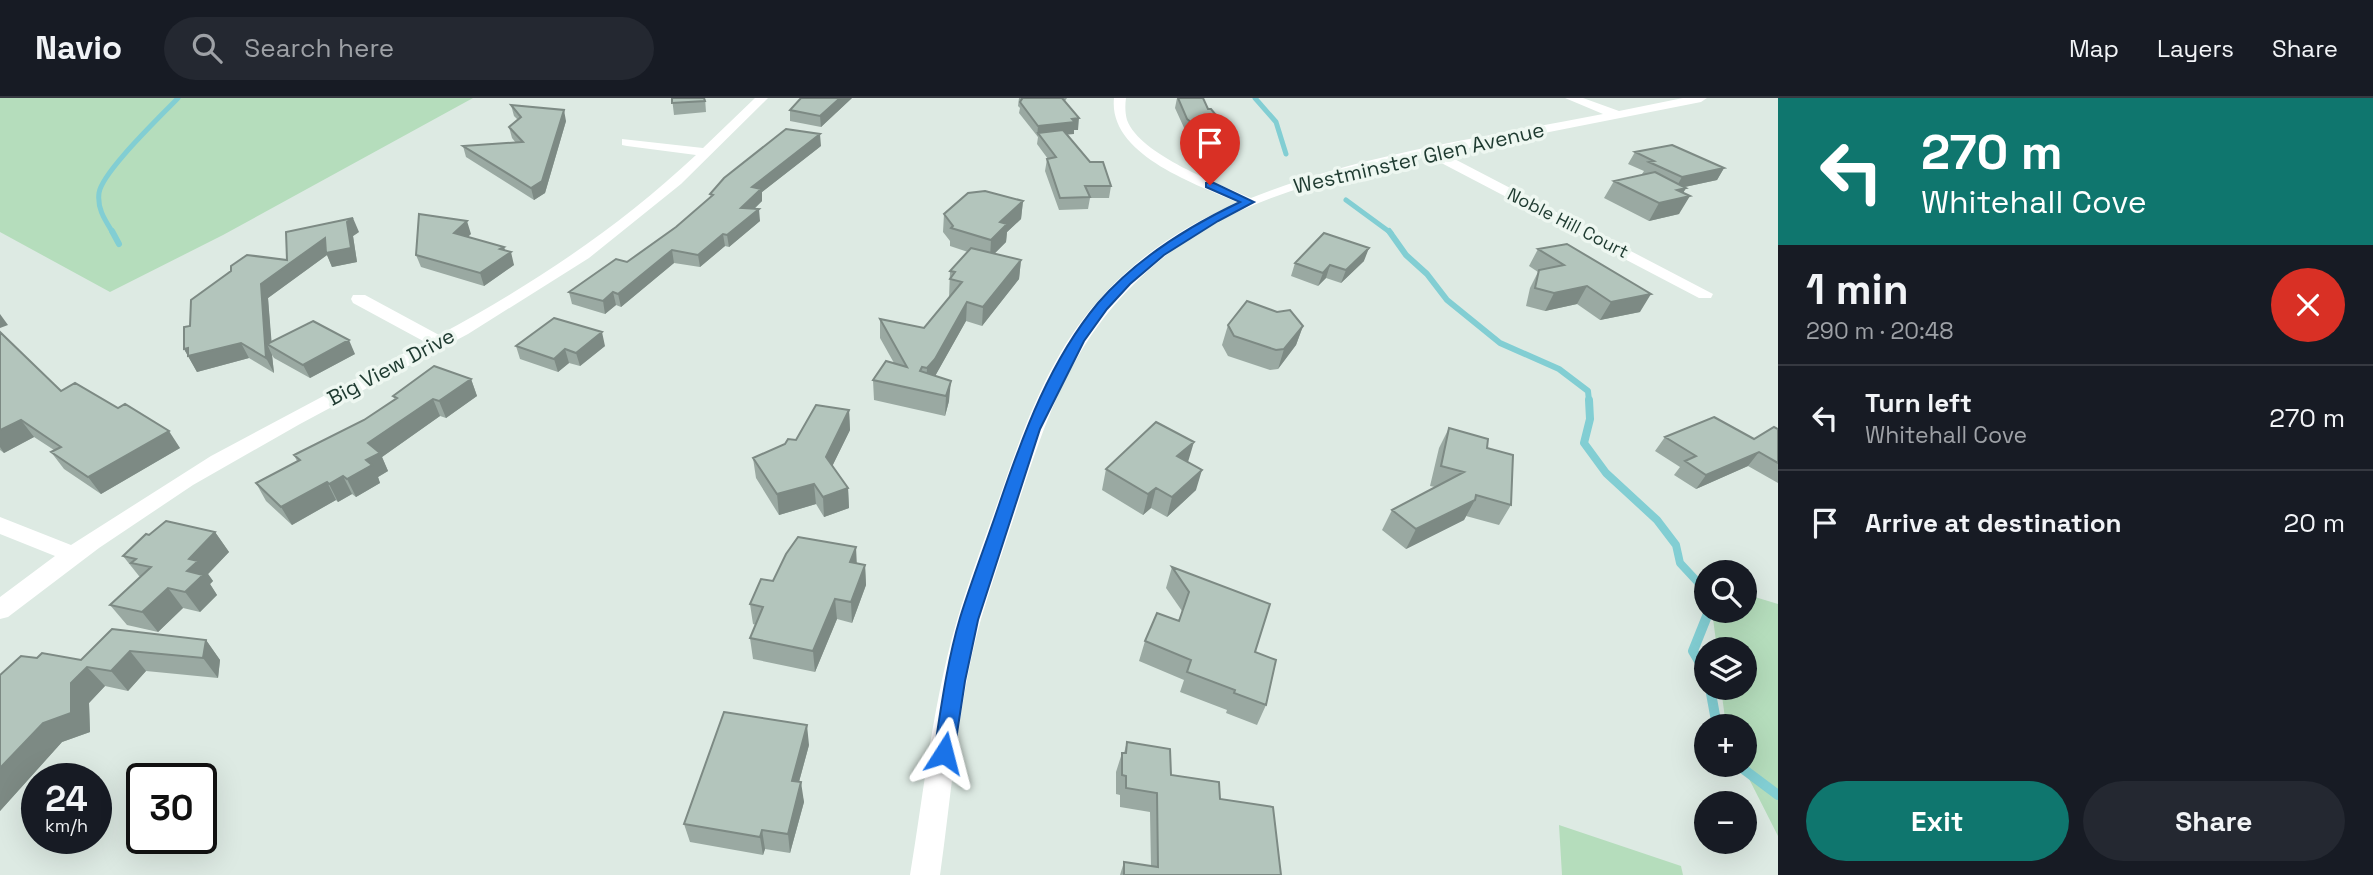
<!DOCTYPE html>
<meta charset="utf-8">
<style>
body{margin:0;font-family:"Space Grotesk",sans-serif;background:#242831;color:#f1f3f6;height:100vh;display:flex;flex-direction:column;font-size:26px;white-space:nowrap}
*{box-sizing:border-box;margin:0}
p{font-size:23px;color:#9ea1a6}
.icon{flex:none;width:38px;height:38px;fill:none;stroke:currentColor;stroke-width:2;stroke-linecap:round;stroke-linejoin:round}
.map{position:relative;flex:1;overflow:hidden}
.panel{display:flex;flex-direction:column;background:#171b24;width:595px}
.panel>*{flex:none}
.top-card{background:#0f766e;color:#fff;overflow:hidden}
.buttons{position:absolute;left:1694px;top:462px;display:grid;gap:14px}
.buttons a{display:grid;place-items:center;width:63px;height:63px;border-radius:50%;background:#171b24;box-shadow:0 7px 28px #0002;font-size:35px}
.speed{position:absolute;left:21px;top:665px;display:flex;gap:14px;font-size:35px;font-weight:700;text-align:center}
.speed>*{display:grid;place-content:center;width:91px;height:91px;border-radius:50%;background:#171b24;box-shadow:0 7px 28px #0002;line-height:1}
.speed small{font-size:18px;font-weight:400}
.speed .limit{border:4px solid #111;border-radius:10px;background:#fff;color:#111}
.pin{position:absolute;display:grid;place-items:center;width:60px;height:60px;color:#fff;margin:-72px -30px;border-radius:50% 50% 50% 0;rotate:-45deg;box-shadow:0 0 7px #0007}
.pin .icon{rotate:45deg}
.me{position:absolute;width:77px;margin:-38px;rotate:9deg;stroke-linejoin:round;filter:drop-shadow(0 0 5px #0008)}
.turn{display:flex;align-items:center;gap:24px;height:147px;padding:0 28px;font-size:32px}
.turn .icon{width:91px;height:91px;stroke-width:2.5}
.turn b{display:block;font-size:49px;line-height:60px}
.round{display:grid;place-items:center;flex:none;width:74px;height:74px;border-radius:37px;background:#242831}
.headline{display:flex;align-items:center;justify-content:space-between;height:119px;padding:0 28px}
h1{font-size:42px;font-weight:800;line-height:52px}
.button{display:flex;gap:14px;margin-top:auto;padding:14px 28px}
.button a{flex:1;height:80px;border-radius:42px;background:#0f766e;color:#fff;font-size:28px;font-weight:800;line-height:80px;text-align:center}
.button a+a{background:#242831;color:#f1f3f6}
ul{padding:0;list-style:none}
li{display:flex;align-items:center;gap:21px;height:105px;padding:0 28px;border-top:2px solid #363941}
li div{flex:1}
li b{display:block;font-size:26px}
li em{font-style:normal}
header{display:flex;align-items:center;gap:42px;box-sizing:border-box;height:98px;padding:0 35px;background:#171b24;border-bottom:2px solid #363941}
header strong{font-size:33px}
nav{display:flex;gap:38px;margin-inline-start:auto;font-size:24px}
.search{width:490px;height:63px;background:#242831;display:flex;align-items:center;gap:18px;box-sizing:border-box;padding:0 24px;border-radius:38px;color:#9ea1a6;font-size:26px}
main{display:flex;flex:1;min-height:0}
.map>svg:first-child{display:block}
.green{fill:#b5ddbc}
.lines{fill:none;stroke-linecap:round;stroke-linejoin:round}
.stream-far3{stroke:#82ced3;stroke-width:5}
.stream-far2{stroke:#82ced3;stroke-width:6}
.stream-far1{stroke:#82ced3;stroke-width:8}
.stream{stroke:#82ced3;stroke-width:10}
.minor{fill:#fff;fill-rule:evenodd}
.wall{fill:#9aa9a2}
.shaded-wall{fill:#7d8a84}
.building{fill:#b3c5bc;stroke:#7d8a84;stroke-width:2}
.route{fill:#1a73e8;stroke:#114b97;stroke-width:2}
.labels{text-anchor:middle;stroke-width:7;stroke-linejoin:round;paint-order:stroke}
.far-street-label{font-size:18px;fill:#1e3a30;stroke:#eef7f1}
.street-label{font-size:21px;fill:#1e3a30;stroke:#eef7f1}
</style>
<header>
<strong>Navio</strong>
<div class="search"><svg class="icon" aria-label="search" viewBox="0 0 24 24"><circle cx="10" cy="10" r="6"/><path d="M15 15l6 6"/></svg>Search here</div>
<nav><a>Map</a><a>Layers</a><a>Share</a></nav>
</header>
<main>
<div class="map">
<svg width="1778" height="777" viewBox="0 0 1778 777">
<rect width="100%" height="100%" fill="#ddeae3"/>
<path class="green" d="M0,0h473l-250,137 -113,57 -110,-60z
M1745,496l33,10v232l-36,-71h3v-39h-19l-5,-38h24v-39h-28l-5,-38h33z
M1559,727l122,41 2,9h-121z"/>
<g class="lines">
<path class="stream-far3" d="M1255,0l21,24 10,32
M1346,102l45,33
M113,135c-8,-13 -16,-24 -14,-40 3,-21 62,-77 79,-95"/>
<path class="stream-far2" d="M112,133l7,13
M1389,133l17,24 21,19 20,26 53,43 59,26 29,22 1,10"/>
<path class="stream-far1" d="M1589,302l1,19 -6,24 22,30 51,47 19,25 4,18 26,28"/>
<path class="stream" d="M1706,575l-13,-22 16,-40
M1710,590l7,38
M1738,667l40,30"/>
<path class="minor" d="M755,0h13l-87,86 -92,74 -121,76 -168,90 -107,61 -94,63 -91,69 -8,2v-22l55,-41 -55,-22v-17l71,28 140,-89 214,-114 -72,-39 -2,-4 2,-4h12l74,40c93,-50 179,-107 257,-180l-69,-9 -5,-1v-6l81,9z
M1114,0h12c-1,7 -1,15 1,22 13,35 92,64 124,78 112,-45 235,-61 352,-84l-38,-16h18l36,13 64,-13h24l-6,4 -258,51 270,141 -2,4h-12l-271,-142c-87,18 -194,43 -264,101 -88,72 -113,147 -147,251 -12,37 -25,74 -36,111 -23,83 -29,171 -41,256h-30c14,-85 23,-173 47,-255 13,-44 30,-87 45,-130 23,-66 48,-135 95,-188 38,-44 88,-78 142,-99 -43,-19 -131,-48 -125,-105z"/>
</g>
<path class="wall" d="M672,0h33l1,14 -32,3z
M852,0l-31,29 -31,-6v-11z
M1019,0h48l-2,3 13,29h-4v4h-8l24,28 21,24 -2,12h-19l-2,11 -29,1 -14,-39 2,-12h1l-11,-15 1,-7 -19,-24 1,-5 -2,-2z
M1177,0h26l5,11 22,38 -23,3 -22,-20 -10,-22z
M511,7l55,16 -21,72 -11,7 -68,-43 -3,-11 53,-3 -4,-5 -3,-11 9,-7 -4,-4z
M821,48l-59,46v9l-8,8 6,12 -31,26 -4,-1 -25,21 -26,-4 -53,44 -5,-2 -11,9 -33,-10 -3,-12 58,-30 49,-35 35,-30 -1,-3z
M1635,54l89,16 -7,12 -32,7 1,1 -3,5 -4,21 -30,7 -45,-23 10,-17 30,-6 -2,-1 2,-3 -16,-7z
M1023,103l-2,18 -14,13 -1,10 -12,12 27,6 -2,19 -37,47 -16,-5 -31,55 14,25 -4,15 -71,-16 -1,-20 21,-17 -14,-25v-19l44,9 25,-30 1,-27 18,-19 -18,-6v-5l-7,-9 1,-18z
M359,134l-6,4 4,26 -25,5 -5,-12 -59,43 3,44 84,12 -45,24 -36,-20 -2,-3 2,18 -25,-15 -52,14 -13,-23 6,-23 97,-66z
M471,136l-4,3 37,10 1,3 9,15 -30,21 -63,-19 -5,-12z
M1538,151l102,63 -40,8 -23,-16 -32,7 -19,-5 4,-18 8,-16 -9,-6z
M1364,163l-23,22 -15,-5 -8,8 -27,-10 4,-13z
M1228,227l75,1 -7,19 -18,24 -8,1 -42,-14 -6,-11z
M0,234l61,59 119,57 -79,46 -37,-25 -13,-17 3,-2 -20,-13 -30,16 -4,-3z
M516,248h89l-25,20 -11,-3 -11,9 -38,-13z
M471,281l6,17 -31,22 -6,-2 -58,41 6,14 -10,6 2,6 -24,14 -4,-3 -14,8 -2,-2 -44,25 -26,-24 -10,-18 41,-22 -3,-6 70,-35 31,-20 -2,-4z
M849,312l1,20 -18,36 16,22 1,20 -25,9 -8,-13 -37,11 -23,-37 -3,-20 43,-18z
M1449,330l38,20 24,57 -12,20 -33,-9 -2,4 -58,29 -24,-19 10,-20 43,-23 -5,-1 9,-38z
M1778,331v54l-30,-17 -52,23 -22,-14 6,-8 -25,-16 10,-14 89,2z
M1188,364l8,28 -29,27 -16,-9 -8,7 -41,-25 4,-21z
M215,434l14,20 -21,22 5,7 -3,3 7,11 -17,17 -17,-4 -25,24 -31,-7 -17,-20 31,-28 -2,-1 -16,-20 26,-21z
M856,465l9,2 1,20 -14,38 -15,-4 -22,53 -62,-13 -3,-21 6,-13 -3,-1 -3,-20 23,-23z
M1172,469l83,85 11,53 -9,20 -31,-12 1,-3 -47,-18 4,-12 -45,-19 6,-20 34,-20 3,-10 -16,-23z
M112,531l94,11 14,20 -2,18 -72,-7 -18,20 -23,-5 -16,17 1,29 -28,10 -62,69v-136l37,-17 44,2z
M1127,644l44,33 49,24 61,76h-161l4,-13 27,4 -1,-54 -30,-5v-12l-4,-1v-22l6,-19h2z
M809,647l-10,37 5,20 -14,51 -25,-4 -2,6 -73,-13 -6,-18z"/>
<path class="shaded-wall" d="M840,0h12l-31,29 -1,-11z
M564,12l2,11 -21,72 -11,7 -3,-12z
M1079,20l-1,12h-4v4l-33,3 -3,-4 -1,4 1,-11z
M820,36l1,12 -59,46v9l-19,19 -2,-12 11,-21z
M1233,38l-3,11 -23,3 3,-12z
M1724,70l-7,12 -42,9 7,-12z
M1686,90l-6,10 10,-2 -11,18 -30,7 10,-18 18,-13z
M1023,103l-2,18 -14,13 -1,10 -16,16 1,-18 9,-18z
M759,111l1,12 -31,26 -2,-12z
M353,120l6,14 -6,4 4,26 -25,5 -5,-12 -59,43 4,49 -5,-3 5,11 2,18 -8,-15 -5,-74z
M467,123l4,13 -13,12 -4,-13z
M723,136l2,12 -25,21 -2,-12z
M504,149l2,8 5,-3 3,13 -30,21 -4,-13z
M1369,150l-5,13 -23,22 5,-13z
M672,152l2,13 -53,44 -3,-13z
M1021,162l-2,19 -37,47 1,-19z
M1330,167l-4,13 -8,8 5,-13z
M1587,188l-10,18 -32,7 9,-18z
M613,194l3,13 -11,9 -2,-13z
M1651,196l-11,18 -40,8 11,-18z
M967,204l-1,19 -32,57 -8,9 1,-19z
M0,216l8,11 -8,3z
M1303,228l-7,19 -18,24 6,-20z
M602,234l3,14 -25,20 -4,-13z
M349,242l6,14 -45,24 -7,-13z
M241,245l8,15 -52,14 -13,-23z
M565,251l4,14 -11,9 -4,-13z
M471,281l6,17 -31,22 -7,-17z
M951,283l-2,20 -4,15 1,-20z
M433,301l7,17 -58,41 6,14 -10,6 2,6 -24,14 -9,-18 19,-19 2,-17z
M849,312l1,20 -23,47 -1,-20z
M21,322l13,17 -30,16 -4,-6v-17z
M169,333l11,17 -79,46 -13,-17z
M1194,344l-6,20 -17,15 6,-21z
M1759,354l-11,14 -52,23 10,-14z
M1202,372l-6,20 -29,27 5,-20z
M343,378l9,18 -14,8 -9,-18z
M327,384l9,18 -44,25 -11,-18z
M814,386l2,20 -37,11 -2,-21z
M848,390l1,20 -25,9 -1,-20z
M1156,390l-5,20 -8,7 5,-21z
M1475,402l-11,20 -58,29 10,-20z
M215,434l14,20 -21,22 5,7 -3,3 7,11 -17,17 -15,-20 4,-33z
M856,449l1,20 -7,-5z
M865,467l1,20 -14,38 -1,-21z
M168,490l15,20 -25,24 -16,-20z
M835,501l2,20 -22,53 -2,-21z
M206,542l14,20 -2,18 -15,-20z
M130,553l16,20 -18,20 -17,-20z
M87,569l18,19 -16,17 1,29 -28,10 -62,69v-43l43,-45 28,-40z
M807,627l2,20 -15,55 -2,-19z
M801,684l3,20 -14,51 -2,-19z
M762,732l3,19 -2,6 -3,-18z"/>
<path class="building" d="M672,0h32l1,3 -33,2z
M801,0h39l-20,18 -30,-6z
M1022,0h40l17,20 -7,1 3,3 -37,4 -18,-24 2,-3z
M1178,0h25l5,11h3l22,27 -23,2 -23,-19z
M511,7l53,5 -22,71 -11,7 -68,-42 60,-4 -14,-15 12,-10z
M786,31l34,5 -68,53 9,2 -20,19 18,1 -32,26 -4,-1 -25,21 -26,-5 -54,44 -5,-2 -10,9 -34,-9 47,-33 11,3 49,-35 37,-32 -3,-1 14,-16z
M1063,32l27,32h13l8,24h-26l5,11 -30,1 -13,-39 9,-2 -18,-24z
M1672,47l52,23 -42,9 -33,-15 5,-1 -19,-9z
M1655,74l31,16 -9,2 13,6 -31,7 -45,-22z
M985,93l38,10 -23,21 7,2 -16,16 -40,-12 2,-2 -9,-12 24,-21z
M419,116l48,7 -13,12 50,14 -4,2 11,3 -31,21 -64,-18z
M353,120l-6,4 4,26 -25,5 -1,-15 -64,46 5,74 -25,-15 -53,13v-8l-4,1v-22l6,-1 1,-26 40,-29v-5l16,-11 40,5 -1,-28z
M1324,135l45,15 -23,22 -16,-5 -7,8 -28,-10z
M1567,146l84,50 -40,8 -24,-16 -33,7 -19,-5 4,-18 25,-5 -26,-16z
M971,150l50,12 -38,47 -16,-5 -32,57 -8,9 -5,-1 -2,4 31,10 -5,15 -73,-16 13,-19 21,6 -27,-48 44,9 38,-46 -12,-3 5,-7 -5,-1z
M1247,203l30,11 13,-2 13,16 -19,23 -8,1 -42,-14 -6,-11z
M554,220l48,14 -26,21 -11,-4 -11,10 -38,-13z
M313,223l36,19 -46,25 -36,-21z
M0,234l61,59 14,-8 43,25 7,-4 44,27 -81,46 -37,-25 10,-5 -40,-27 -21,10z
M434,268l37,13 -32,22 -6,-2 -65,44 12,10 -14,7 6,5 -25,14 -4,-3 -14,8 -2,-2 -46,25 -25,-24 44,-23 -6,-5 70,-35 33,-22 -4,-2z
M816,307l33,5 -23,47 22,31 -25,9 -9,-13 -37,10 -24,-36 32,-14 3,-5 8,1z
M1714,319l40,22 20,-12 4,2v34l-19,-11 -53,23 -21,-14 11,-5 -31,-19z
M1156,324l38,20 -17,14 25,14 -30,27 -16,-9 -8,6 -42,-25z
M1449,330l39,11 -1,9 26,7 -2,50 -35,-10 -1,5 -59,29 -24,-19 72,-38 -23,-6z
M166,423l49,11 -26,27 9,2 -11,10 16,4 -18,17 -17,-4 -26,24 -32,-7 41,-38 -20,-4 5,-4 -13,-3 23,-22 3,1z
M798,439l58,10 -6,15 15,3 -14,37 -16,-3 -22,52 -63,-13 13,-31 -13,-3 11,-25 12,2 13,-27z
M1172,469l98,37 -15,48 21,8 -10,45 -32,-12 1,-3 -48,-18 4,-12 -46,-19 12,-28 22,8 10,-29z
M112,531l94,11 -3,18 -73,-7 -19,20 -24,-4 -16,16v30l-28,10 -43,45v-93l21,-19 16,2 5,-5 39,7z
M724,614l83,13 -15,56 9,1 -13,52 -26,-4 -2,7 -76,-13z
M1127,644l43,7 1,26 48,7 1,17 53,8 8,68h-157v-13l34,5 -1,-74 -31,-5v-12l-4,-1v-22h4z"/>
<path class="route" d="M1206,85h8l40,19 -36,19 -54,34 -34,29 -23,25 -23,32 -44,88 -62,191 -13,61 -11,72 -3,7 -7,2 -7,-2 -3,-7c7,-45 13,-91 26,-135 12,-39 27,-77 40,-116 24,-70 50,-141 98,-199 38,-44 89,-76 142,-101l-34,-15z"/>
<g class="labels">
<g class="far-street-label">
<text transform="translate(1568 125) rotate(27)" y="6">Noble Hill Court</text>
</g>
<g class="street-label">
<text transform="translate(1419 60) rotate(-13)" y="7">Westminster Glen Avenue</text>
<text transform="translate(391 269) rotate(-28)" y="7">Big View Drive</text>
</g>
</g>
</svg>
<div class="buttons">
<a><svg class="icon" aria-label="search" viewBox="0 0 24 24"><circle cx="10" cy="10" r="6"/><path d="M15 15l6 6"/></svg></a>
<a><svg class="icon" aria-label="layers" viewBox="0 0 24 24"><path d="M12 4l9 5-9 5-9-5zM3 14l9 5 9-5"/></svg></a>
<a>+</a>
<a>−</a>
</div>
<div class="speed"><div>24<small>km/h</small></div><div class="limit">30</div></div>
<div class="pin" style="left:1210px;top:87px;background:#d93025"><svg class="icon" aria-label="arrive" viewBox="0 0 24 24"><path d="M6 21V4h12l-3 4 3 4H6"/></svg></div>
<svg class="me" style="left:944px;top:655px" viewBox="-20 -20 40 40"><path d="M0-17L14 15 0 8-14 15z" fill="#1a73e8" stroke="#fff" stroke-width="4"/></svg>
</div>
<section class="panel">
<div class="top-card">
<div class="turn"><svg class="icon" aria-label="left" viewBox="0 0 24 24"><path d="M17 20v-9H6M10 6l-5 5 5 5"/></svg><div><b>270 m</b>Whitehall Cove</div></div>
</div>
<div class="headline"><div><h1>1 min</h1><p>290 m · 20:48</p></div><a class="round" style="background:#d93025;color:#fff"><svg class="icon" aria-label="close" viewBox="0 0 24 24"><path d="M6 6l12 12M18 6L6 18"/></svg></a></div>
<ul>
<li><svg class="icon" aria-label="left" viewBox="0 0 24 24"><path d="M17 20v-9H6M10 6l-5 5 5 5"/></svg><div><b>Turn left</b><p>Whitehall Cove</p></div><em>270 m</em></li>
<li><svg class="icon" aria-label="arrive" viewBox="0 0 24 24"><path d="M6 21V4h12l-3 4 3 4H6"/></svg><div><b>Arrive at destination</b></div><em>20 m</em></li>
</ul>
<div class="button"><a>Exit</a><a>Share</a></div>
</section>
</main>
